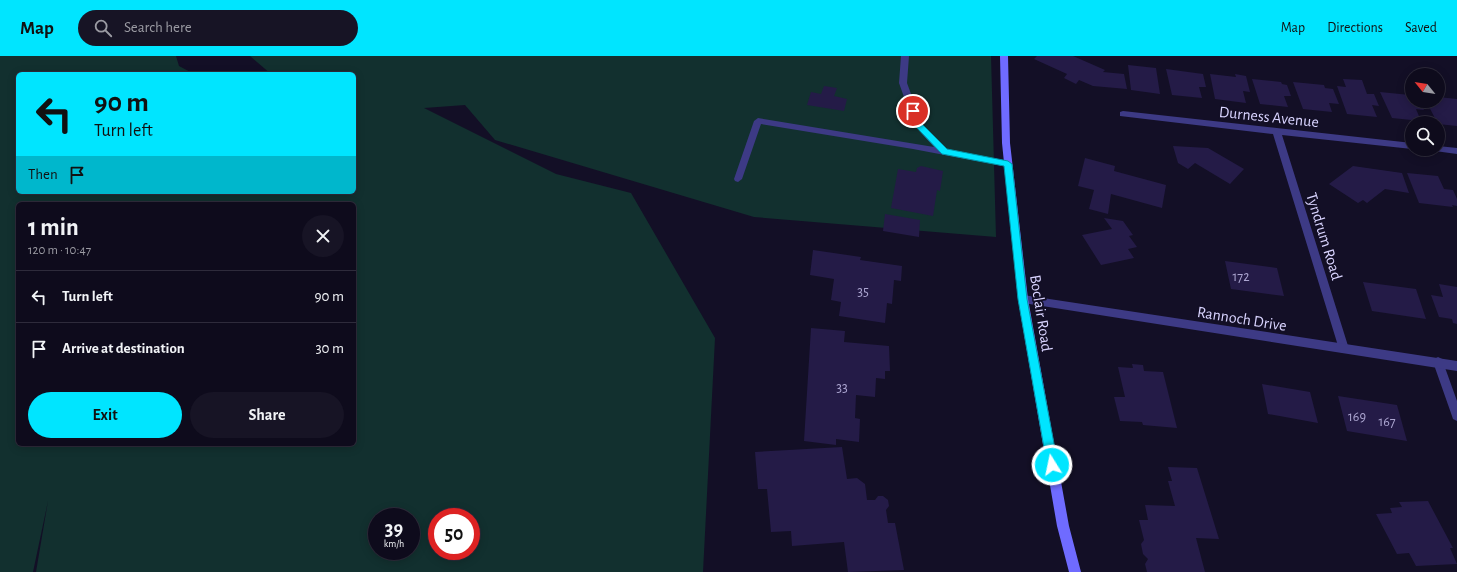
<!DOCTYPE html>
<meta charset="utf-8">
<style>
body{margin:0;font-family:"Alegreya Sans",sans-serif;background:#171425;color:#f1f3f6;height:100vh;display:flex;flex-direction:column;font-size:15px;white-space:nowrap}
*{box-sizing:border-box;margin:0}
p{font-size:13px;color:#9b9ba3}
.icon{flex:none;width:22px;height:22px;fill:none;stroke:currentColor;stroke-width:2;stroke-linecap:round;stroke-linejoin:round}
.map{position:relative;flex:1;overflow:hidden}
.panel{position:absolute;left:16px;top:146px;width:340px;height:244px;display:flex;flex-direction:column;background:#0e0b1c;border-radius:6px;box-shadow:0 2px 10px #0003,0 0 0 1px #2e2b3b}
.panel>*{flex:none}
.hud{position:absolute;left:16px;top:16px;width:340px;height:122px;border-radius:6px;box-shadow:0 2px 10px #0003,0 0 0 1px #2e2b3b;background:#00e5ff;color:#111;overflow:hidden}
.needle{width:26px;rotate:300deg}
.fabs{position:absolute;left:1405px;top:12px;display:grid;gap:8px}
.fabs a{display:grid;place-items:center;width:40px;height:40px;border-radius:50%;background:#0e0b1c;box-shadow:0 2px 10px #0003,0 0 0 1px #2e2b3b;font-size:20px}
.speed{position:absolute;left:368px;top:452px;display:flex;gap:8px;font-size:20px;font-weight:700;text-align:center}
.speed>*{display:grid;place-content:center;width:52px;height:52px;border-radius:50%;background:#0e0b1c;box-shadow:0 2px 10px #0003,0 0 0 1px #2e2b3b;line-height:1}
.speed small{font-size:10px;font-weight:400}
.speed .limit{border:6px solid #d22;background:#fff;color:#111}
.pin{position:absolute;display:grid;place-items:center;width:34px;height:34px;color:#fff;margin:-17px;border:2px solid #fff;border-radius:50%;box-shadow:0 1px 4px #0007}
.me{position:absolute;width:44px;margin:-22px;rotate:350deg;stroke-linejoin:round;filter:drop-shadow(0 0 3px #0008)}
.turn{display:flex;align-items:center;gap:14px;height:84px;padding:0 12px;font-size:18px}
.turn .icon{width:52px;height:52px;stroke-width:2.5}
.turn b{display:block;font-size:28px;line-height:34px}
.then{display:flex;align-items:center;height:38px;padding:0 12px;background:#0003;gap:8px;font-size:15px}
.round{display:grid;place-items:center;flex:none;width:42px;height:42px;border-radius:21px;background:#171425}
.summary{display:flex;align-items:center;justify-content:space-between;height:68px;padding:0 12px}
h1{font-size:24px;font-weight:600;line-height:30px}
.action{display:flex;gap:8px;margin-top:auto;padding:8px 12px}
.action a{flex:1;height:46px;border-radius:24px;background:#00e5ff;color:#111;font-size:16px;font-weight:600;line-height:46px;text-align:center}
.action a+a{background:#171425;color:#f1f3f6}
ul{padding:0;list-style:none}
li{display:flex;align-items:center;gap:12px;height:52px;padding:0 12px;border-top:1px solid #2e2b3b}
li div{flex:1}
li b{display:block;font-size:15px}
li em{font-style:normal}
header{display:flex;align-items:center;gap:24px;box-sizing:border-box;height:56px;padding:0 20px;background:#00e5ff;color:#111}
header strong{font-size:19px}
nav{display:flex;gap:22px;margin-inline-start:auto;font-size:14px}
.search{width:280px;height:36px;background:#171425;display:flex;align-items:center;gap:10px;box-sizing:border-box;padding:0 14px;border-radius:22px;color:#9b9ba3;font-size:15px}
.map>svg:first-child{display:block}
.green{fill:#12302f;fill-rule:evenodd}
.building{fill:#241b47}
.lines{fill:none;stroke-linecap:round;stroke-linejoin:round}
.service{fill:#3d3a85;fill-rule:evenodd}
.minor{fill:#3d3a85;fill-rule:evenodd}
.tertiary{fill:#3d3a85;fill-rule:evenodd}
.secondary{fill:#6f6bff;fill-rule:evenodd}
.route{fill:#00e5ff;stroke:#0095a6}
.labels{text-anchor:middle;stroke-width:3.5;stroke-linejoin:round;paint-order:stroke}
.number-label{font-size:14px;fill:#aca6d1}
.street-label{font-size:16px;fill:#d9d4ff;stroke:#130f26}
</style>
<header>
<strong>Map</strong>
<div class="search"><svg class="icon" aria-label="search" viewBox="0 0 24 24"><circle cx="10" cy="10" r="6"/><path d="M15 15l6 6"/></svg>Search here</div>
<nav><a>Map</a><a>Directions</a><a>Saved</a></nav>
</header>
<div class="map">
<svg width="1457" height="516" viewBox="0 0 1457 516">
<rect width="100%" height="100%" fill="#130f26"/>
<path class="green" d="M0,0h176l3,10 15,8h-176v118h336v-118h-83l-21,-18h741l5,181 -242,-20 -259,-77 -30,-35 -41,3 132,66 75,19 84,145 -12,234h-667l12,-71 -15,71h-33zM18,148h336v240h-336zM377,461h34v34h-34zM437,461h34v34h-34z"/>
<path class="building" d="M1037,0h36l32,14 -2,2 21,2 3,15 -34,-3 -14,-6 -3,4 -12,-6 3,-4 -33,-15z
M1128,9l28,3 4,26 -29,-4z
M1166,13l37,5 3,13h-7l3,11 -30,-3z
M1210,18l26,3 -1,-3 11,2 4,16 -7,-1 3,12 -31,-4z
M1252,23l29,3 1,2 5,1 4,11h-7l4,11 -28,-3z
M1343,23l19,1 5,14h7l5,12 -7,-1 5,12 -30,-3 -10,-28 9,1z
M1293,26l31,3 1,3 8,1 6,15 -10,-1 3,9 -29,-3z
M824,30l13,2 -3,8 13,3 -3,12 -37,-6 4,-13 10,2z
M1380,36l30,3 2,6h7l5,9 -8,-1 5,12 -29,-3z
M1438,41l19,2v27l-19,-2 -12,-23h12z
M1173,90l35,2 36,21 -14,15 -35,-21 -7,6 -10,-6z
M1085,102l30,8 -1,5 52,14 -4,23 -51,-14 -3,20 -19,-5 5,-19 -16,-4z
M921,110l22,5 -3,20 -3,-1 -4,26 -42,-8 7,-39 18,3 1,-4z
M1353,110l49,7 7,20 -24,-4 -18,14 -4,-3 -5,3 -29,-19z
M1407,117l31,3 6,13 9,1 4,9v7l-5,-1 1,2 -34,-4z
M885,158l35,6 -1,17 -36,-6z
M1104,162l19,3 10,14 -4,1 8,11 -9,2 6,9 -33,7 -19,-30 30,-6z
M813,194l48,7 -1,3 42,6 -1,15 -7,-1 -2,24 -5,-1 -2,20 -46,-7 2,-14 -10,-2 3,-21 -24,-4z
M1225,205l52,7 7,28 -53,-7z
M1363,226l53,7 10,30 -54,-8z
M1439,228l18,3v37l-4,-1 -1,-4 -13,-2 -8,-22 12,2z
M811,272l34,3 -1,11 45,4 1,25h-5v8l-9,-1 -1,19 -19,-2 -1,23 5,1 -1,23 -23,-3v6l-32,-4z
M1132,308l11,1 1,6 19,1 14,56 -34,-3 -1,-3 -22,-1 -6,-24h11l-7,-30 15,1z
M1262,328l48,8 8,31 -50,-9z
M1338,340l59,9 10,36 -60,-10z
M842,391l5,32 10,-1 8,6 2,16h8l3,-4h5l5,4 1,6 -3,4 2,13h7l9,47 -56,2 -4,-30 -52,4 -1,-15 -20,1 -4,-43h-9l-3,-37z
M1168,411l29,1 22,71 -23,-1 9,34h-58l-2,-8 3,-5 -5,-5 -2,-10 3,-4 -5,-20h9l-3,-15 30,1 -7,-25h4z
M1428,445l25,47h-3l7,16 -41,2 -7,-13 -12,1 -21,-40 16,-1 -2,-5 12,-1 -3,-5z"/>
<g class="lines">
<path class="service" d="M901,0h8l-2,27 15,41 25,25 61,12 4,3 -1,2 -3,1 -95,-18 -152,-25 -19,55 -4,3 -3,-1 -1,-2 20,-58 4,-3 176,29 -20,-22 -15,-42z"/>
<path class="minor" d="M1123,55l289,32v6l-130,-14 67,214 -1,3 -4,1 -4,-1 -1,-3 -66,-215 -153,-18v-4z
M1438,90l19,2v6l-22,-3 -1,-2h4z
M1438,301l4,2 1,3 14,39v20l-4,-2 -1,-3 -19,-54 1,-3z"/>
<path class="tertiary" d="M1023,239l434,66v10l-434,-68 -3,-1 -2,-3 2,-3z"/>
<path class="secondary" d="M1000,0h8l2,87 18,156 41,227 12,46h-12l-12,-46 -39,-227 -16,-156z"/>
</g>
<path class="route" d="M913,52l4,3 5,13 25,25 61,12 4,3 15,135 31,166 -2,4 -4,1 -3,-1 -2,-4 -29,-166 -14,-133 -62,-12 -26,-27 -6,-16z"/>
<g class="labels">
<g class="number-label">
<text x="1241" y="225">172</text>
<text x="863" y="240">35</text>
<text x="842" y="336">33</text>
<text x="1357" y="365">169</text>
<text x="1387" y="370">167</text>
</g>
<g class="street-label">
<text transform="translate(1269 60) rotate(6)" y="6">Durness Avenue</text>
<text transform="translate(1325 180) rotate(73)" y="6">Tyndrum Road</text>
<text transform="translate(1042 257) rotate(81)" y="6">Boclair Road</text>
<text transform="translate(1242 262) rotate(9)" y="6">Rannoch Drive</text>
</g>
</g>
</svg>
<div class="fabs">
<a><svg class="needle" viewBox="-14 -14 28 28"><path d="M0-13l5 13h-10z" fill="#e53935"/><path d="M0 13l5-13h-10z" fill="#9b9ba3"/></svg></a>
<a><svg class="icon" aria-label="search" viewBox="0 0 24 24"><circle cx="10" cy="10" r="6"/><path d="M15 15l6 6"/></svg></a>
</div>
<div class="speed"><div>39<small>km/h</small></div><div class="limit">50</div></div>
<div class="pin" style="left:913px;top:55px;background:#d93025"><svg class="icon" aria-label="arrive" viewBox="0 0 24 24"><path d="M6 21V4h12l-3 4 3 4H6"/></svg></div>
<svg class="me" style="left:1052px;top:409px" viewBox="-20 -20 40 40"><circle r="17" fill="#00e5ff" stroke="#fff" stroke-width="3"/><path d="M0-11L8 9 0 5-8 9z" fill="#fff"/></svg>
<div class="hud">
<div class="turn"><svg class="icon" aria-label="left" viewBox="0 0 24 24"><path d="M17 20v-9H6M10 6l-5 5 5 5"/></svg><div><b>90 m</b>Turn left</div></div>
<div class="then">Then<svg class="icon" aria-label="arrive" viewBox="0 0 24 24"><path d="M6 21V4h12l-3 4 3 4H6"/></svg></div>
</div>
<section class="panel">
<div class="summary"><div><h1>1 min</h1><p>120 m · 10:47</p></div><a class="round"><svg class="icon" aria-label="close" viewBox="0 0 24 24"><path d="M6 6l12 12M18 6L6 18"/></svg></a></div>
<ul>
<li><svg class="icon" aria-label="left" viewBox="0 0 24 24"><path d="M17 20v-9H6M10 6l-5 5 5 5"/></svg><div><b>Turn left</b></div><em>90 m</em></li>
<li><svg class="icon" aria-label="arrive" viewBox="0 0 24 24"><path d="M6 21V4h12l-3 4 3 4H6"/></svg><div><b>Arrive at destination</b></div><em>30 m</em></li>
</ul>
<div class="action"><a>Exit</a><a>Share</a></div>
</section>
</div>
